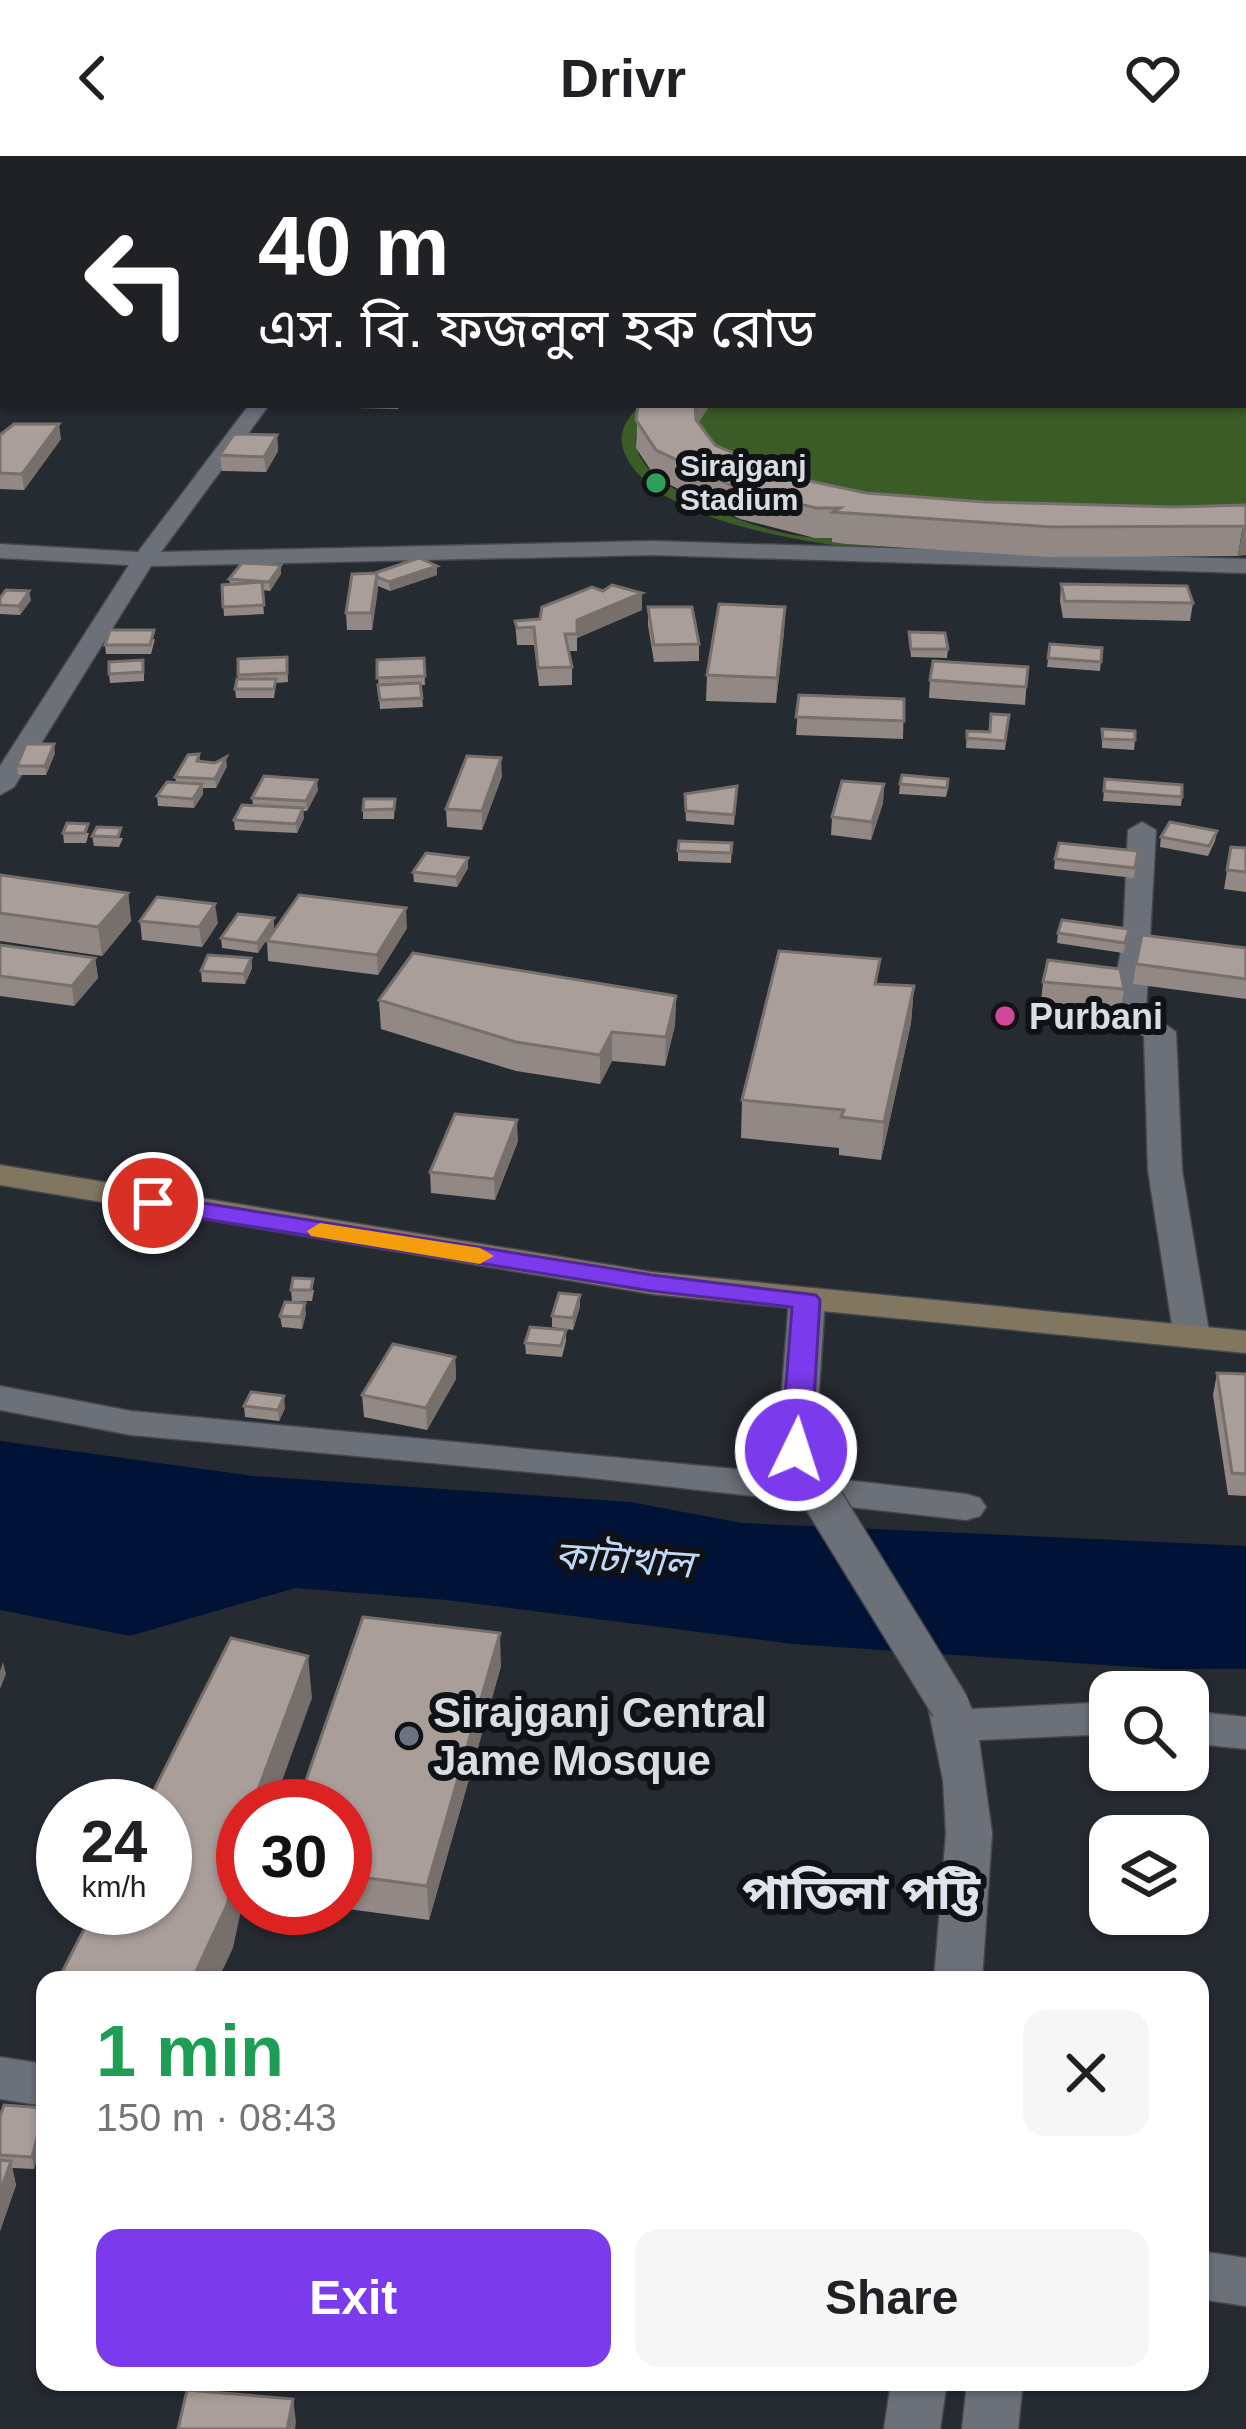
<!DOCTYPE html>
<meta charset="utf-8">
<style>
body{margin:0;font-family:Helvetica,"Noto Sans Bengali",sans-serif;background:#f6f6f6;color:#202124;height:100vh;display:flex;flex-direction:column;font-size:45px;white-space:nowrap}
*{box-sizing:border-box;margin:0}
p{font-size:39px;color:#757577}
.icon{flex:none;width:66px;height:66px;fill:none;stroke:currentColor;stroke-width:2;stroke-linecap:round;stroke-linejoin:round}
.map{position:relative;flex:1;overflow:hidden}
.side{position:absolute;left:36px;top:1815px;width:1173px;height:420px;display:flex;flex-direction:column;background:#fff;border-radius:24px;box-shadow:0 3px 9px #0004}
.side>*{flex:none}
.guide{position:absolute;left:0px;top:0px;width:1248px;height:252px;box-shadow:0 3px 9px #0004;background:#202124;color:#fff;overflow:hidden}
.buttons{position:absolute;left:1089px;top:1515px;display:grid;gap:24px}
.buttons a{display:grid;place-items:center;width:120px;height:120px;border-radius:24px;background:#fff;box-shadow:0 3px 9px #0004;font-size:60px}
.speed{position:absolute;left:36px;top:1623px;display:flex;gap:24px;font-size:60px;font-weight:700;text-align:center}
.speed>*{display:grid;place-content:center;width:156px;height:156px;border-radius:50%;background:#fff;box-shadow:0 3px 9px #0004;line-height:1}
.speed small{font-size:30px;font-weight:400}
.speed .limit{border:18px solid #d22;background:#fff;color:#111}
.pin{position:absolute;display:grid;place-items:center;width:102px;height:102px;color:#fff;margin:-51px;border:6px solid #fff;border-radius:50%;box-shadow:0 3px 12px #0007}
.me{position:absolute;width:132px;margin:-66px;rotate:4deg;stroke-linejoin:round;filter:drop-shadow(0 0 9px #0008)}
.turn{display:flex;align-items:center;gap:42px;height:252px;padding:0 60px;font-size:54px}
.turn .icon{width:156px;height:156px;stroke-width:2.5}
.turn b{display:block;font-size:84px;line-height:102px}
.round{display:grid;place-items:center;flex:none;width:126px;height:126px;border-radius:24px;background:#f6f6f6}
.overview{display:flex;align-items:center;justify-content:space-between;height:204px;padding:0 60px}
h1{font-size:72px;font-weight:800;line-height:90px;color:#1e9e55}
.action{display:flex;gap:24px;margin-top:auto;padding:24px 60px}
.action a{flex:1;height:138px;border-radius:24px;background:#7c3aed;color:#fff;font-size:48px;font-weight:800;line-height:138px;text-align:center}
.action a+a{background:#f6f6f6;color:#202124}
header{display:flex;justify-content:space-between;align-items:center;height:156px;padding:0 60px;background:#fff;font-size:54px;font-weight:800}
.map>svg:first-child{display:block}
.green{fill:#3b5c27}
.water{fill:#001236}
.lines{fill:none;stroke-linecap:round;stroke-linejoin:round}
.minor-casing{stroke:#44474d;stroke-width:3}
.secondary-casing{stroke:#44474d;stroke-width:3}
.minor{fill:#6c7079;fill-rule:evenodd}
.secondary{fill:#817760;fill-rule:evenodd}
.minor-bridge-casing{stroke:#44474d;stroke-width:42;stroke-linecap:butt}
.minor-bridge{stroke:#6c7079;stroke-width:39}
.wall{fill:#928885}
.shaded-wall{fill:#776f6c}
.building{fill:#aa9e9b;stroke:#776f6c;stroke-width:3}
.route{fill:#7c3aed;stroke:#51269a;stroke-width:3}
.slow{fill:#f59e0b}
.leisure-dot{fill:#2e9e5b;stroke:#111216;stroke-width:4.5}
.hotel-dot{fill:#d1479c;stroke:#111216;stroke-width:4.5}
.worship-dot{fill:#6b7280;stroke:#111216;stroke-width:4.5}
.labels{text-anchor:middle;stroke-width:12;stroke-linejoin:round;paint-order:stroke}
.far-poi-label{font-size:30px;font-weight:bold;fill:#dadde2;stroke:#111216;text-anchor:start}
.poi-label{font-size:36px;font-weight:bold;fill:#dadde2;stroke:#111216;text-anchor:start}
.water-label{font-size:39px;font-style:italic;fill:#c1d8f9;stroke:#111216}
.near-poi-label{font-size:42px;font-weight:bold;fill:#dadde2;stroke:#111216;text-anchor:start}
.near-neighbourhood-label{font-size:48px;font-weight:bold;fill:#dee3ed;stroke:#111216}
</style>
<header><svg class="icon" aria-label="back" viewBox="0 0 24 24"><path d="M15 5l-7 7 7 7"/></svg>Drivr<svg class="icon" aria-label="heart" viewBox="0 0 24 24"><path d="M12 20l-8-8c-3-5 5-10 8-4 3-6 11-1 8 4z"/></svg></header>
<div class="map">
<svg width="1246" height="2273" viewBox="0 0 1246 2273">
<rect width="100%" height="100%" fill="#262a31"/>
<path class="green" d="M1246,201v177l-461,-29 -91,-76 14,-24h537z
M640,249h10c-8,12 -18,28 -13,44 12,45 131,86 174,88 9,1 17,-1 27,1l-4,4 12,2 203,13 197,1c-123,5 -553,17 -618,-98 -13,-23 -5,-37 12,-55z"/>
<path class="water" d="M0,1285l253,35 377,26 112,21 504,23v123h-82l-371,-25 -346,-44 -152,-12 -165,48 -130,-26z"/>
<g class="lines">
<g class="minor-casing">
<path id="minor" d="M234,0h16l-18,3z
M1113,0h16l2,3h-16z
M0,136h3v10h-3z
M249,249h20l-108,147 491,-11 594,18v14l-594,-18 -501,11 -137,221 -14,8v-29l129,-201 -129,-7v-14l138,8z
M1142,666l14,8 -10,180 30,22 6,138 28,168 -5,8h-26l-5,-8 -26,-168 -4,-134 -24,-15 -7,-29 10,-52 5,-110z
M807,1134l13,3 5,8 -10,149 13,28 138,16 14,4 6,9 -6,9 -14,4 -383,-43 -452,-42 -131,-25v-24l131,25 657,63 -11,-24 12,-149 5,-8z
M950,1534l15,5 7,14 138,-7v32l-131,6 13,93 -10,147h-48l12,-147 -3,-53 -15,-74 7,-11z
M1188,1555l58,6v32l-58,-6z
M0,1901l45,7v42l-45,-7z
M1200,2095l46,7v48l-46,-7z
M891,2226h56l-7,47h-56z
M967,2226h56l-5,47h-56z"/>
</g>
<g class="secondary-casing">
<path id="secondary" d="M0,1009l652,107 594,59v22l-594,-59 -652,-109z"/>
</g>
<use href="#minor" class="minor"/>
<use href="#secondary" class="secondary"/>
<g class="minor-bridge-casing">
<path id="minor-bridge" d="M809,1321l141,229"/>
</g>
<use href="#minor-bridge" class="minor-bridge"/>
</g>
<path class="wall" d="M630,0h43v3h-41z
M354,249h46l-2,4 -43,-1z
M638,249h72l-12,18 17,22 71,31 80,17 119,9 190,5 71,-2 -8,51 -189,1 -203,-13 -14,-2v-4h-17l-75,-19 -84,-41 -20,-30z
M0,279l61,4 -37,51 -24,-1z
M277,279l1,16 -12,21 -44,-1 -2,-16z
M437,410v9l-47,16 -12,-5 -6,44h-25l-1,-17 29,-40z
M281,418l-11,17 -8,-1 2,24 -40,2 -2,-31 8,-1 -1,-5z
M1061,428l132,19 -3,18 -127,-3 -3,-17z
M603,435l39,2v17l-65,28v13h-9l4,16v18l-33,1 -5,-41h-17l-2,-24 25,-2z
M0,442l31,2 -11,15 -20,-1z
M648,451l51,37v17l-45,1 -6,-37z
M785,451l-1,25 -8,71 -70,-2 1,-26z
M909,476l39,17 -1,9 -36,-1z
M155,483l-4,15h-45l-1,-9z
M1050,488l52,4 -2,23 -53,-4z
M287,501l1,25 -12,1 -2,15h-38l-1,-9 3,-10v-20z
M424,502l1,27h-4l2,22 -43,2 -3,-49z
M1028,511l-3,38 -96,-7 1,-18z
M144,513v12l-34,2 -1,-9z
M799,539l105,4 -1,40 -107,-4z
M1009,559l-4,35 -39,-2 1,-17 22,1z
M1102,573l33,11 -1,10 -32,-2z
M55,597l-9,22h-28l-1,-9z
M199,598l1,8 27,4 -11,22h-13v6l-9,14 -36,-2 -1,-10 19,-14 -1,-5z
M502,620l-20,54 -35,-3 -1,-18z
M1105,623l77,18 -1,9 -78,-5z
M884,628l-1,19 -12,37 -40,-5 1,-18z
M900,628l48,4 -2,9 -47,-3z
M737,630l-3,39 -48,-4 -1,-27z
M318,634l-11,21h-4l1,7 -7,15 -62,-3 -1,-10 19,-15 -1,-7z
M395,643l-1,20h-31v-9z
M1217,675l-2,10 -7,15 -48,-9 1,-10z
M63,677h26l-3,10h-22z
M92,680l31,2 -4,9 -25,-1z
M732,687l-1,20 -53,-2v-10z
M1231,691l15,1v44l-22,-3z
M1138,695l-4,27 -80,-9 1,-10z
M468,702v10l-11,19 -43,-5 -1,-10z
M0,719l128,18 3,28 -29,35 -102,-15z
M140,765l78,2 -16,24 -60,-7z
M274,772l-16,25 -36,-5 -1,-10z
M407,772l-29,47 -110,-14 -1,-20z
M1058,777l69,6 -4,14 -66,-10z
M0,789l95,13 3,20 -24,28 -74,-10z
M1246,792v51l-113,-15 3,-20z
M251,802l1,10 -7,16 -43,-2 -1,-11z
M1043,826l81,7 -3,20 -80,-7z
M878,828l36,2 -3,37 -30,137 -42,-5v-7l-98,-10 1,-38z
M676,840l-1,29 -10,41 -53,-5 -12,23 -84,-13 -135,-42 -2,-29z
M518,985l-23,59 -64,-7 -1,-21z
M291,1134h23l-2,11h-20z
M580,1150l-7,24 -21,-3v-11z
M306,1158l-4,15 -20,-2 -2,-11z
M566,1174v11l-4,16 -36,-3 -1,-11z
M455,1201l1,22 -29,51 -63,-13 -2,-22z
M1217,1217l29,1v122l-18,-1 -15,-100z
M244,1250l41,2 -6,13 -34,-4z
M501,1510l-72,254 -88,-12h4v-102z
M45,1952v24l-11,37 -22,-1 4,17 -16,46v-114z"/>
<path class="shaded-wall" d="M694,249h16l-16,24z
M59,268l2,15 -37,51 -2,-16z
M277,279l1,16 -12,21 -2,-15z
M1243,370h3v29l-8,1z
M281,409v9l-11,17 -1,-9z
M437,410v9l-47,16 -1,-9z
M377,417l1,17 -6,40 -1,-17z
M29,435l2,9 -11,15 -1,-9z
M642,437v17l-65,28v-18z
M785,451l-1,25 -8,71 1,-25z
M54,588l1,9 -9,22 -1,-9z
M226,601l1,9 -11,22 -1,-9z
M501,602l1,18 -20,54v-19z
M317,624l1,10 -11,21 -1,-10z
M202,628l1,10 -9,14 -1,-9z
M884,628l-1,19 -12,37 1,-18z
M303,652l1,10 -7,15 -1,-9z
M468,702v10l-11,19 -1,-10z
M128,737l3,28 -29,35 -4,-29z
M215,748l3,19 -16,24 -3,-20z
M406,752l1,20 -29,47 -1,-20z
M274,762v10l-16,25 -1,-10z
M95,802l3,20 -24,28 -2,-20z
M251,802l1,10 -7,16 -1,-10z
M914,830l-3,37 -30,137 3,-38z
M676,840l-1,29 -10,41 1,-29z
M612,876v29l-12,23v-29z
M517,964l1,21 -23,59 -1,-21z
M580,1139v11l-7,24v-12z
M305,1147l1,11 -4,15 -1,-12z
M455,1201l1,22 -29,51 -1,-22z
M284,1240l1,12 -6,13 -1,-11z
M500,1477l1,33 -72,254 -2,-34z
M308,1500l4,42 -39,108h-21z
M3,1506l3,12 -6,15v-18z
M243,1678v67l-10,47 -15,32h-26z
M45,1955v21l-11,37 -2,-12z
M11,2005l5,24 -16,46v-39z
M293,2243l3,23 -1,7h-8z"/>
<path class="building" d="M949,0h27l1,3h-27z
M638,249h57l1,15 19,25 71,31 80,17 119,9 190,5 71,-2v21l-194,1 -219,-15 7,-4h-24l-75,-18 -85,-40 -20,-30z
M14,268h45l-37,50 -22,-1v-38z
M234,278l43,1 -13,22 -44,-2z
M419,402l18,8 -48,16 -12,-5v-4h-2z
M242,407l39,2 -12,17 -40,-3z
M377,417l-6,40h-25l6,-39z
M262,426l2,23 -41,2 -1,-22z
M1061,428l126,2 6,17 -128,-2z
M612,429l30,8 -65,27v14h-12l7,33 -34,1 -4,-41 -17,1 -2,-7 25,-2 2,-12 50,-20 11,4z
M6,434l23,1 -10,15 -19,-1v-7z
M719,448l66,3 -8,71 -70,-3z
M648,451h44l7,37 -45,1z
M110,474h44l-4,15h-45z
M909,476l36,1 3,16h-37z
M1050,488l52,4 -1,14 -53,-4z
M287,501v16l-49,2v-16z
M424,502l1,18 -48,2v-18z
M143,504v12l-34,2v-12z
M933,505l95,6 -2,20 -96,-7z
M237,523h39l-2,10h-39z
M420,527l2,15 -42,2 -2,-15z
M799,539l105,4v22l-108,-4z
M991,558l18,1 -4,26 -38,-3v-7l23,1z
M1102,573l33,2v9l-32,-1z
M26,588h28l-9,22h-28z
M199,598l-2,7 18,2 11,-6 -11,22 -40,-2 13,-22z
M467,600l34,2 -19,53 -36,-2z
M902,619l46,4 -1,9 -47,-4z
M264,620l53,4 -11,21 -54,-3z
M1105,623l77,6v12l-78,-6z
M842,625l42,3 -12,38 -40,-5z
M167,626l35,2 -9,15 -36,-3z
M737,630l-3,29 -48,-4 -1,-17z
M364,643h31l-1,10 -31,1z
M242,649l61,3 -7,16 -62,-4z
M1170,666l47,9 -8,15 -48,-9z
M67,667l21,1 -3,9h-22z
M97,671l24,1 -3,9 -26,-1z
M679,685l53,2 -1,10 -53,-2z
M1059,687l79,8 -3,17 -80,-9z
M1231,691l15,1v24l-19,-2z
M426,697l42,5 -12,19 -43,-5z
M0,719l128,18 -30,34 -98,-14z
M299,739l107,13 -29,47 -110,-14z
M157,741l58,7 -16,23 -59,-6z
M238,758l36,4 -17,25 -36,-5z
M1062,764l67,9 -4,14 -67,-10z
M1142,779l104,13v31l-110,-15z
M0,789l95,13 -23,28 -72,-10z
M779,795l101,8 -5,25 39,2 -30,136 -43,-5 3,-7 -102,-10z
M413,797l263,43 -10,41 -54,-5 -12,23 -84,-13 -137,-42z
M208,799l43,3 -7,16 -43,-3z
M1048,804l72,9 4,20 -81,-7z
M455,958l62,6 -23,59 -64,-7z
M293,1122l20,1 -2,11h-20z
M559,1137l21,2 -7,23 -21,-2z
M285,1146l20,1 -4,14 -21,-1z
M530,1171l36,3 -5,16 -36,-3z
M393,1188l62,13 -29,51 -64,-13z
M1217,1217l29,1v100l-14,-1z
M251,1236l33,4 -6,14 -34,-4z
M363,1461l137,16 -73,253 -82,-11v-69h-48z
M231,1482l77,18 -56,150h-9v28l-16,71 -35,75h-134l37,-72h70v-102h-19z
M4,1949l41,3 -13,49 -32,-2v-38z
M0,2004l11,1 -11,31z
M187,2234l106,9 -6,30h-109z"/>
<path class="route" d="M153,1039l499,80 164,20 4,5 -9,150 -15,10 -15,-10 11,-143 -140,-16 -509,-82 -3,-6 3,-6z"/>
<path class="slow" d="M320,1067l160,25 14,8 -14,8 -169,-28 -4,-5z"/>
<circle class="leisure-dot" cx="656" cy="327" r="12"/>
<circle class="hotel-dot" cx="1005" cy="860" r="12"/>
<circle class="worship-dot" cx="409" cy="1580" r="12"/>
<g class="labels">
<g class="far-poi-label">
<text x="680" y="320">Sirajganj<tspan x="680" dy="34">Stadium</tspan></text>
</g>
<g class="poi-label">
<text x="1029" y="873">Purbani</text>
</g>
<g class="water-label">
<text transform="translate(624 1403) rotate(4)" y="14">কাটাখাল</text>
</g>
<g class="near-poi-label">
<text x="433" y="1571">Sirajganj Central<tspan x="433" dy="48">Jame Mosque</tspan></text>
</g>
<g class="near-neighbourhood-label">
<text x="861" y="1753">পাতিলা পট্টি</text>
</g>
</g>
</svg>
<div class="buttons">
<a><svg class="icon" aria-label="search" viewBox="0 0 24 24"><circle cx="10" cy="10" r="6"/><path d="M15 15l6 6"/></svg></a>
<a><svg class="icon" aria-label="layers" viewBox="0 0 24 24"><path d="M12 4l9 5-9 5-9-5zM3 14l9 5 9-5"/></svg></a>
</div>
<div class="speed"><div>24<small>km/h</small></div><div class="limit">30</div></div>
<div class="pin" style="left:153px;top:1047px;background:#d93025"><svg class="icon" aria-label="arrive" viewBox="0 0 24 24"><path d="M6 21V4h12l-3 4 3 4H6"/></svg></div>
<svg class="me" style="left:796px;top:1294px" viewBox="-20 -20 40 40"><circle r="17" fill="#7c3aed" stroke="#fff" stroke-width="3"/><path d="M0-11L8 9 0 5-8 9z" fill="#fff"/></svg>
<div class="guide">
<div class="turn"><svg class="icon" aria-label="left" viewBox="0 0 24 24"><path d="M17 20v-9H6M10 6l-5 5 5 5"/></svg><div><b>40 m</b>এস. বি. ফজলুল হক রোড</div></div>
</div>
<section class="side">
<div class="overview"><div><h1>1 min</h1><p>150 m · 08:43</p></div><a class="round"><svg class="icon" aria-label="close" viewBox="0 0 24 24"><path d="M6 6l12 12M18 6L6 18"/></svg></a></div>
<div class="action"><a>Exit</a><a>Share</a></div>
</section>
</div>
